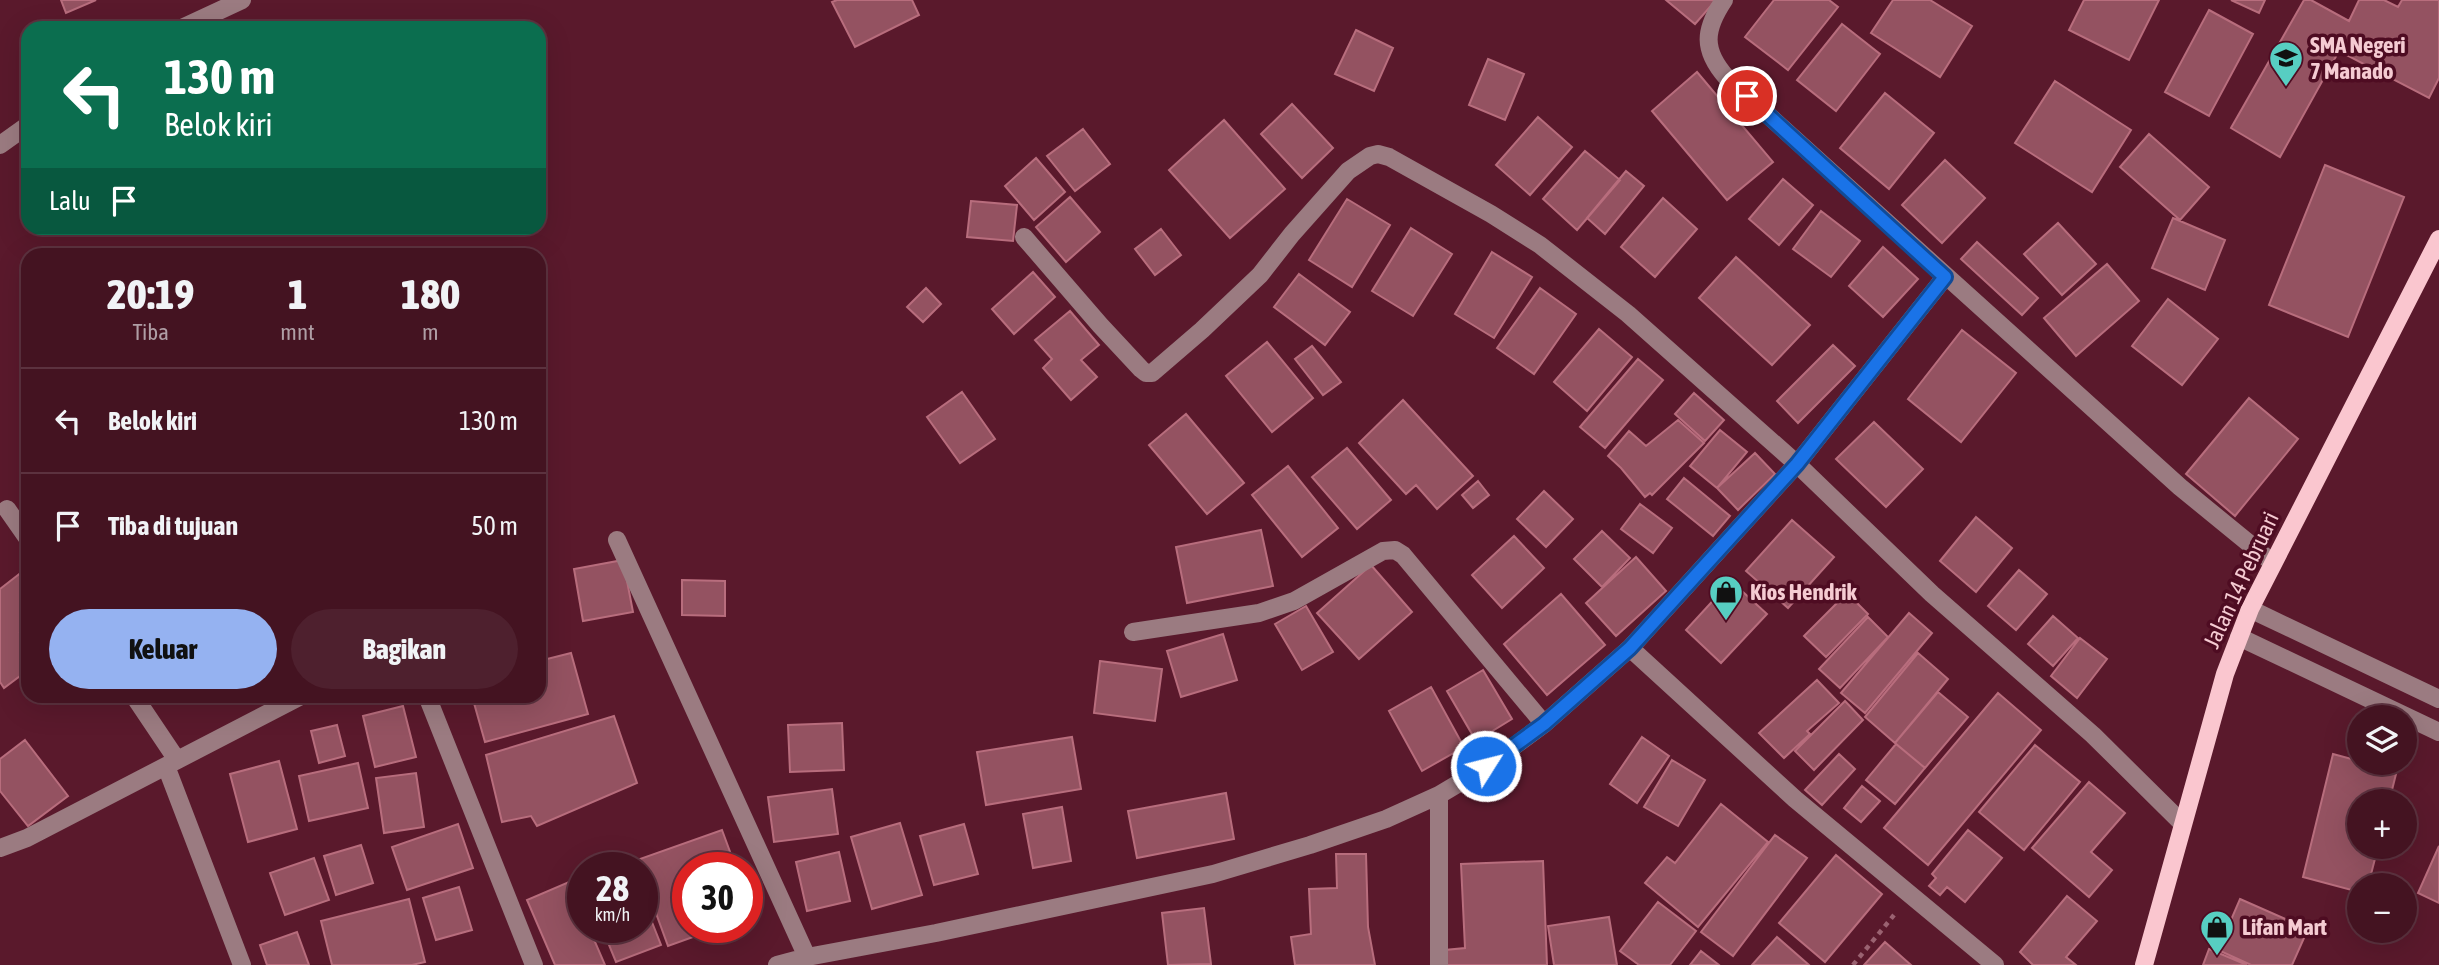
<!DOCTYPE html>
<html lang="id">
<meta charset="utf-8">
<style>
body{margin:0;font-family:"Asap Condensed",sans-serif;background:#4e202e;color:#f1f3f6;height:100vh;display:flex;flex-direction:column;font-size:26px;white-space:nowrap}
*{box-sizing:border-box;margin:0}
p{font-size:23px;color:#af9ea5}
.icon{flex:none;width:38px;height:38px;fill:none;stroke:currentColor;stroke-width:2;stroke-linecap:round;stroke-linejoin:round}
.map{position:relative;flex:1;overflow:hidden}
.panel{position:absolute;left:21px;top:248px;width:525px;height:455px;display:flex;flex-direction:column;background:#441321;border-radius:21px;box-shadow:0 7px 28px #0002,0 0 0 2px #5c323f}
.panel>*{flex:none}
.hud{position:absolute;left:21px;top:21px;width:525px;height:214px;border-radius:21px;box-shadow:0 7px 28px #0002,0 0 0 2px #5c323f;background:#0b6e4f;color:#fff;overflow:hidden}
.fabs{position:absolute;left:2347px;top:705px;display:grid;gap:14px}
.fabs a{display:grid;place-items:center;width:70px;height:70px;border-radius:50%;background:#441321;box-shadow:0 7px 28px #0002,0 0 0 2px #5c323f;font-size:35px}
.speed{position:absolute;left:567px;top:852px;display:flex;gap:14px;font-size:35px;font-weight:700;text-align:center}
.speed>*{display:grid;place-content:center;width:91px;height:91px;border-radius:50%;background:#441321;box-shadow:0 7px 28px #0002,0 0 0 2px #5c323f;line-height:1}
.speed small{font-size:18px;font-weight:400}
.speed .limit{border:10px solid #d22;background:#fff;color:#111}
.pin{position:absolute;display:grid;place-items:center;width:60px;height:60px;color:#fff;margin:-30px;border:4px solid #fff;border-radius:50%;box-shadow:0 2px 7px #0007}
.me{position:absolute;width:77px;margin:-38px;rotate:54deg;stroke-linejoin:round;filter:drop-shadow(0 0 5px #0008)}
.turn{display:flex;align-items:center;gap:24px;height:147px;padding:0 28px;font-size:32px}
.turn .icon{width:91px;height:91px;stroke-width:2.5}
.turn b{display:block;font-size:49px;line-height:60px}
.then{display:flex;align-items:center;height:66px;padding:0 28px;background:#0003;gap:14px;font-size:26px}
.eta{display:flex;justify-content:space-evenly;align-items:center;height:119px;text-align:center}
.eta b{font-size:42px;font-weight:800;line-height:49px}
.primary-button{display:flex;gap:14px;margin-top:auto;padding:14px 28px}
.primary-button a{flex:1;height:80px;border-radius:42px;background:#95b2f1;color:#111;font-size:28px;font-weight:800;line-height:80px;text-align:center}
.primary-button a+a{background:#4e202e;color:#f1f3f6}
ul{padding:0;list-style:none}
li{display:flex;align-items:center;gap:21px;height:105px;padding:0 28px;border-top:2px solid #5c323f}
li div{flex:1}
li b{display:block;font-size:26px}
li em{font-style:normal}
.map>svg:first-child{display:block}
.building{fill:#945261;stroke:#b86d7d;stroke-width:2}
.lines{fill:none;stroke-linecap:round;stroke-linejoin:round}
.path{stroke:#9a6271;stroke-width:4.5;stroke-dasharray:5 5;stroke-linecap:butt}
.minor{stroke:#9b7b81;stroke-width:18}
.major{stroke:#fac6cf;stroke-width:18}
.route-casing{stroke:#114b97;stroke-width:18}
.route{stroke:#1a73e8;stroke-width:12}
.labels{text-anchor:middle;stroke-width:7;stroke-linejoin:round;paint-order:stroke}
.poi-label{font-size:23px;font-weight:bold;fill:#f5cbd2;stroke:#4e0c22;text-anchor:start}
.street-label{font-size:23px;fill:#f5cbd2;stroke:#4e0c22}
</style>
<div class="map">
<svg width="2439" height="965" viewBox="0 0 2439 965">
<rect width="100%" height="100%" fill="#5a192c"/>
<path class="building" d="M61,0h35l-30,13z
M837,0h75l7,15 -64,32 -23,-45z
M1666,0h50l-21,24z
M1774,0h55l9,7 -50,63 -43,-33z
M1893,0h37l42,26 -32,51 -69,-44z
M2084,0h75l-30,60 -60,-30z
M2231,0h34l-6,13z
M2304,0h7l38,21 10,-21h25l14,7 4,-7h37v78l-10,20 -90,-47 -59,106 -49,-29z
M2209,10l44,24 -44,82 -44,-24z
M1842,24l38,30 -44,57 -39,-31z
M1356,30l37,18 -19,43 -39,-17z
M1488,59l36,15 -19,46 -36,-15z
M1697,72l76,90 -46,38 -75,-89z
M2055,81l76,49 -39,62 -77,-49z
M1885,93l49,40 -45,56 -49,-41z
M1292,104l41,44 -31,30 -41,-44z
M1538,117l34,30 -42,48 -34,-30z
M1224,120l61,69 -55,49 -61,-68z
M1083,129l27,35 -35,27 -28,-35z
M2149,134l60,53 -29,33 -60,-53z
M1585,151l35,29 -43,50 -34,-31z
M1036,158l29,34 -31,28 -29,-34z
M1945,160l40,38 -43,45 -40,-38z
M2325,165l79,32 -56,140 -79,-32z
M1626,171l18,15 -39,48 -18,-16z
M1783,179l30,26 -34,40 -30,-26z
M1070,197l30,35 -34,30 -30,-35z
M1663,198l34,31 -42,48 -34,-30z
M1347,199l43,26 -38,62 -43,-27z
M971,201l46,4 -4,36 -46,-4z
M1821,211l39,30 -29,36 -38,-28z
M2173,218l52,22 -20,50 -53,-22z
M2058,223l38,41 -34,31 -38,-41z
M1411,228l41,26 -39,62 -41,-25z
M1161,229l20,26 -26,20 -20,-26z
M1977,242l61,56 -16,17 -61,-56z
M1883,247l35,32 -35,38 -34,-31z
M1492,252l40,25 -38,61 -39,-24z
M1736,257l74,68 -38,40 -73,-67z
M2107,264l32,37 -63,55 -32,-38z
M1033,272l22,25 -41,37 -22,-25z
M1299,274l51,38 -25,33 -51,-38z
M926,288l15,16 -18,18 -16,-15z
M1540,288l36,26 -42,60 -37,-26z
M2168,299l50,40 -36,46 -50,-39z
M1070,311l29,34 -18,15 16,17 -26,23 -28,-32 9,-9 -17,-19z
M1599,329l33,28 -45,54 -33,-29z
M1962,330l54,43 -55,69 -53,-43z
M1267,342l46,56 -41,34 -46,-56z
M1833,345l22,21 -57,57 -21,-22z
M1312,346l29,36 -18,13 -28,-36z
M1638,359l25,21 -58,68 -25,-21z
M962,392l33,47 -35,24 -33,-46z
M1694,393l30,27 -19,21 -30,-27z
M2249,398l49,41 -63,77 -49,-42z
M1403,400l70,76 -36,33 -21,-24 -10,9 -47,-51z
M1186,414l58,69 -37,31 -58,-69z
M1678,420l26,23 -52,52 -2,-2 -5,4 -24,-29 -13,-12 21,-25 17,15z
M1874,422l49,47 -37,38 -50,-48z
M1720,430l27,22 -30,36 -27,-22z
M1347,448l44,52 -34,29 -45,-52z
M1755,453l20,21 -37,36 -21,-22z
M1288,466l50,62 -36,29 -50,-62z
M1684,478l46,38 -17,20 -46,-37z
M1478,481l11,14 -16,13 -11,-13z
M1544,491l29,28 -27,28 -29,-28z
M1640,504l32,24 -19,25 -32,-24z
M1976,517l36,31 -36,44 -36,-31z
M1792,520l42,37 -46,51 -42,-37z
M1261,530l12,56 -86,17 -11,-56z
M1602,531l28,27 -28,29 -28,-28z
M1514,536l30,32 -42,40 -30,-33z
M1636,557l30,34 -50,45 -30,-33z
M623,560l10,52 -50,9 -9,-52z
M1371,565l41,47 -53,47 -42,-46z
M27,568l1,59 -8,6 8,12v25l-24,18 -4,-6v-93z
M2019,570l28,24 -31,36 -28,-24z
M682,580l43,1v35l-43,-1z
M1731,581l36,33 -46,49 -35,-33z
M1847,593l21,21 -42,43 -22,-21z
M1561,594l44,51 -58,50 -43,-51z
M1306,606l27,46 -31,18 -27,-46z
M1909,613l23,20 -67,80 -24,-20z
M2053,616l25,22 -25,28 -25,-22z
M1868,617l20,20 -48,51 -21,-19z
M1223,634l14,46 -56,17 -14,-46z
M2080,638l27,21 -30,39 -26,-22z
M571,653l17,61 -103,28 -13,-46h67v-35z
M1918,653l30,26 -53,64 -30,-26z
M1100,661l62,8 -7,52 -61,-8z
M1483,670l29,49 -36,22 -29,-50z
M1817,680l22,23 -32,28 3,3 -26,24 -25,-25z
M1431,687l33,60 -42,24 -33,-60z
M1938,692l30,25 -43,51 -30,-25z
M1998,693l43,37 -113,135 -44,-37z
M1845,701l18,19 -49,50 -19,-19z
M403,706l13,51 -41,10 -12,-51z
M614,716l23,67 -100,43 -6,-10 -29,6 -16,-67z
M842,723l2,47 -54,2 -2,-47z
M337,725l8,31 -26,7 -8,-32z
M1072,737l9,52 -95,16 -9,-53z
M1642,737l27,19 -32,47 -27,-19z
M25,740l43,56 -40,30 -28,-35v-32z
M1896,744l29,24 -30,36 -29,-24z
M2035,745l45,37 -56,68 -45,-38z
M1839,754l16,15 -33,36 -17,-15z
M2333,754l26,7v2h10l28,7 -8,32h-30v45h19l-10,39h-9v6l-56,-15z
M1672,760l33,20 -27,46 -34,-19z
M279,761l18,68 -49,13 -18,-68z
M358,763l10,45 -59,13 -10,-45z
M416,773l8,54 -40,6 -8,-55z
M2089,782l36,31 -34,39 21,18 -23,27 -57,-49z
M1862,786l18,15 -19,21 -17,-14z
M832,789l6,45 -64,8 -6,-45z
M1226,793l8,46 -97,19 -9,-47z
M1721,804l47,38 -70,85 -53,-44 22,-26 8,6z
M1062,807l9,54 -38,7 -10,-54z
M900,823l22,72 -50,14 -21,-72z
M458,824l15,44 -66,22 -15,-43z
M964,824l14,50 -44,11 -14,-49z
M722,830l14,38h-48v60h30l-50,18 -26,-71v-7h-2l-3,-8z
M1968,830l34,28 -37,44 -18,-15 -7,8 -11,-9 7,-8 -4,-4z
M1775,835l32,23 -74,98 -32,-24z
M361,845l12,38 -37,12 -12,-39z
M2439,846v57l-21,-10z
M839,852l11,49 -43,10 -11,-49z
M1336,854h30l2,73 7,38h-80l-4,-28 20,-3 -2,-45 28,-1z
M1836,855l46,39 -57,68 -46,-39z
M314,858l15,42 -44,15 -15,-42z
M1543,861l4,104h-101l-1,-15 20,-2 -4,-84z
M569,882l14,31v15h6l16,37h-50l-28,-65z
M459,887l13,43 -36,10 -13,-42z
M2067,896l30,25 -31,36 10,8h-43l-13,-13z
M642,897l19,48 -45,17 -14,-34h40z
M409,899l16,63 -13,3h-80l-11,-44z
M2240,899l68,30 -16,36h-41l-33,-15z
M1658,902l38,29 -26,34h-31l-19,-14z
M1204,908l7,56 -43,1 -6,-52z
M1609,917l8,48h-63l-6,-39z
M297,932l12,33h-42l-7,-20z
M1777,937l32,28h-57z
M1885,942l26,23h-47z
M2209,949l38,16h-44z
M1701,951l18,14h-29z"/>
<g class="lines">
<path class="path" d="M1853,965l41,-50"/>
<path class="minor" d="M1724,0c-20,30 -22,50 3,78l453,409 93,76
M182,28l60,-28
M0,145l28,-20
M1024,237l76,88 41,44 5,4h6l50,-43 58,-55 32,-41 56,-63 22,-15 8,-2 11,3 102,57 49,31 88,69 169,150 135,130 161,141 89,88
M7,509l21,30
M617,540l190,417
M2250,609l189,90
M1133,632l126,-19 35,-12 89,-50 12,-1 8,5 141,169
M2239,637l200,95
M1630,648l165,151 200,166
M134,696l43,64
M427,696l107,269
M166,766l76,199
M1439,795v170
M0,848l27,-10 274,-142
M777,965l30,-8 129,-24 277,-59 97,-29 76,-26 53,-24 47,-28 58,-43 86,-76 167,-184 148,-187"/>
<path class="major" d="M2144,965l81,-291 25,-65 189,-370"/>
</g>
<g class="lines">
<g class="route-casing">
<path id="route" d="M1486,766l58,-42 86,-76 167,-184 148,-187 -198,-181"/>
</g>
<use href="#route" class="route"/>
</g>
<defs>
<g id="school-pin" transform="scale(1.75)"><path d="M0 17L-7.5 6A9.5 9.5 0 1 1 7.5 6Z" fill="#57cec2" stroke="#4e0c22"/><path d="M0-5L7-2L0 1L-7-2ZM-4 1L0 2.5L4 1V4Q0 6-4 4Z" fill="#111"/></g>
<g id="shop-pin" transform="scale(1.75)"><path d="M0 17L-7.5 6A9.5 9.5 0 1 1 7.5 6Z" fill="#57cec2" stroke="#4e0c22"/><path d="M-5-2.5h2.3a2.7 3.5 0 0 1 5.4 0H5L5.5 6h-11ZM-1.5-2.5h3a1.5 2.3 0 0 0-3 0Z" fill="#111"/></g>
</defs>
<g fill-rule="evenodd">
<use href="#school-pin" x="2286" y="58"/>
<use href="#shop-pin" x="1726" y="592"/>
<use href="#shop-pin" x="2217" y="927"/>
</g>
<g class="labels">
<g class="poi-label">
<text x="2310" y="53">SMA Negeri<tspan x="2310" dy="26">7 Manado</tspan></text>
<text x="1750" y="600">Kios Hendrik</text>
<text x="2242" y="935">Lifan Mart</text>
</g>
<g class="street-label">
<text transform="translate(2241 580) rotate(-65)" y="8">Jalan 14 Pebruari</text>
</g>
</g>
</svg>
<div class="fabs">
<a><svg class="icon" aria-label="layers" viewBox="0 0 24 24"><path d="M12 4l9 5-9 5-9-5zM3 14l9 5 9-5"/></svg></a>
<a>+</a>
<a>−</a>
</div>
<div class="speed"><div>28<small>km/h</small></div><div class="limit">30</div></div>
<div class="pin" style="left:1747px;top:96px;background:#d93025"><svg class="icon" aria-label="arrive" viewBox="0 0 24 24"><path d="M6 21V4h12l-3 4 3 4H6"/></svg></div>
<svg class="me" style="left:1486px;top:766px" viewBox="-20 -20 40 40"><circle r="17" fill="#1a73e8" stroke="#fff" stroke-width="3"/><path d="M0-11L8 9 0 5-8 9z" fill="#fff"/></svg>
<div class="hud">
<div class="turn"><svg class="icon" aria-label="left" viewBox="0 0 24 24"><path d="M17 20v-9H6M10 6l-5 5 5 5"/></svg><div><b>130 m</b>Belok kiri</div></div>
<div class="then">Lalu<svg class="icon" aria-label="arrive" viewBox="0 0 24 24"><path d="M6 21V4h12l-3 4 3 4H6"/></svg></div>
</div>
<section class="panel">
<div class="eta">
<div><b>20:19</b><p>Tiba</p></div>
<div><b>1</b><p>mnt</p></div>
<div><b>180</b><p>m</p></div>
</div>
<ul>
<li><svg class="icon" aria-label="left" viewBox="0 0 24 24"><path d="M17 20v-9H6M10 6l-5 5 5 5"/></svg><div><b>Belok kiri</b></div><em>130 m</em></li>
<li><svg class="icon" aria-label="arrive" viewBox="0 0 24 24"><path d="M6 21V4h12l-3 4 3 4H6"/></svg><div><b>Tiba di tujuan</b></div><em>50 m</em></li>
</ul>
<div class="primary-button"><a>Keluar</a><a>Bagikan</a></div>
</section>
</div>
